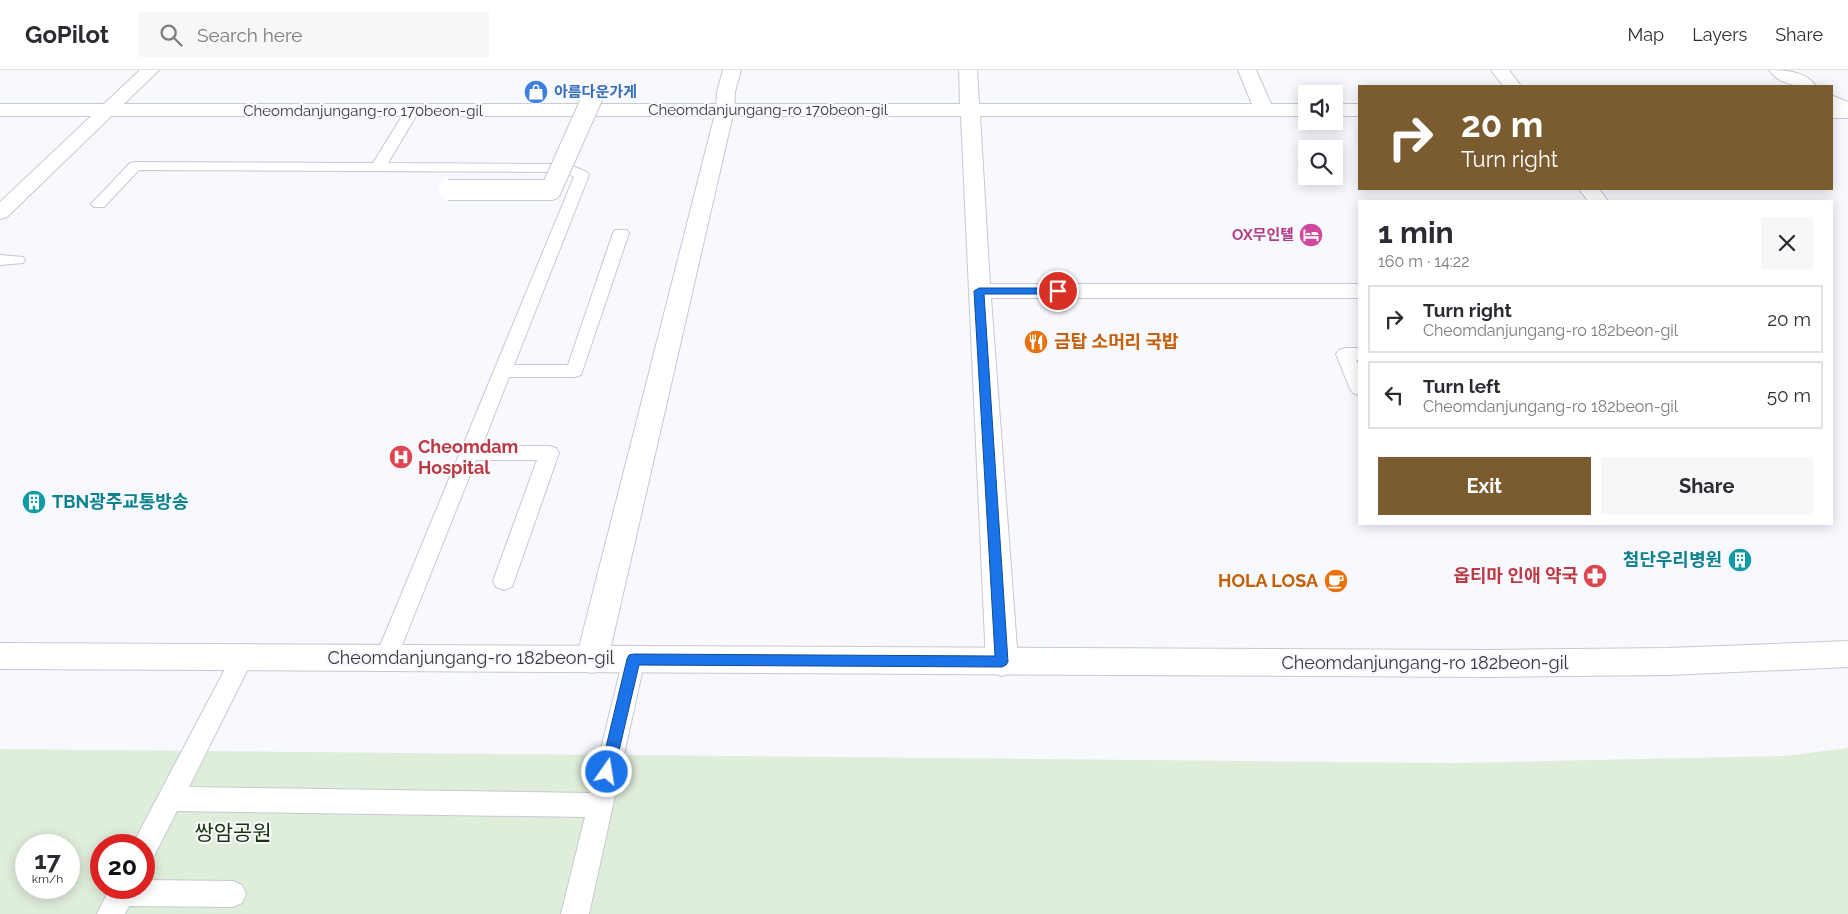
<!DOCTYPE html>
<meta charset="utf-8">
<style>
body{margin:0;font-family:Raleway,"Noto Sans KR",sans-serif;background:#f7f7f7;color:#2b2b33;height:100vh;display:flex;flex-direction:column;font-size:19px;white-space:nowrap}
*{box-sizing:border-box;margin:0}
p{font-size:16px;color:#7c7c81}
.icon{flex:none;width:28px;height:28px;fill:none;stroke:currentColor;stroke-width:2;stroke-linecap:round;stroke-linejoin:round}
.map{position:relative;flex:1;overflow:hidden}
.drawer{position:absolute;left:1358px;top:130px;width:475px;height:325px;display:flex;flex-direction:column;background:#fff;border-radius:0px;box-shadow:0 2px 12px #0003}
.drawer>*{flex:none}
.banner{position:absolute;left:1358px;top:15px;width:475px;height:105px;border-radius:0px;box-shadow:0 2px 12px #0003;background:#7b5c31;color:#fff;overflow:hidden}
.tools{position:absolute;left:1298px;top:15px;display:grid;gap:10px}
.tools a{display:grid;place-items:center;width:45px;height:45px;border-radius:0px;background:#fff;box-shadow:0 2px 12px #0003;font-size:25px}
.speed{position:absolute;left:15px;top:764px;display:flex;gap:10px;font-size:25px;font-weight:700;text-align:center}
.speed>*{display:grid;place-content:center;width:65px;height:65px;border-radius:50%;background:#fff;box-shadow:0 2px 12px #0003;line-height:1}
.speed small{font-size:12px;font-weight:400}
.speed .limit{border:8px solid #d22;background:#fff;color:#111}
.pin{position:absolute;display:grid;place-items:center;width:42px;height:42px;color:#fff;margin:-21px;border:2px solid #fff;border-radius:50%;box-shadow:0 1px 5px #0007}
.me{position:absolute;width:55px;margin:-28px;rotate:13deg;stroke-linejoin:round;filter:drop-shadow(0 0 4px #0008)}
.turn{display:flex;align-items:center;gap:18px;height:105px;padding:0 20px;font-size:22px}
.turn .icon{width:65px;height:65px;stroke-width:2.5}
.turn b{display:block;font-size:35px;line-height:42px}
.round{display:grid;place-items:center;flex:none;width:52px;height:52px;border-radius:0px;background:#f7f7f7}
.overview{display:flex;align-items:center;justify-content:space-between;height:85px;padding:0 20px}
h1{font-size:30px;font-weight:700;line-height:38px}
.primary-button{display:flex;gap:10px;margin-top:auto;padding:10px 20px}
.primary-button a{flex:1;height:58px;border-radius:0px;background:#7b5c31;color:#fff;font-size:20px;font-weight:700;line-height:58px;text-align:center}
.primary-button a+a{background:#f7f7f7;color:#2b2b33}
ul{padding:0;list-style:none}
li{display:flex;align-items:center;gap:15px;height:68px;margin:0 10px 8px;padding:0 10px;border:2px solid #e1e1e2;border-radius:0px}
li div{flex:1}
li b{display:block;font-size:19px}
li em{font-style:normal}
header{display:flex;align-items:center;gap:30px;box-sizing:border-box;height:70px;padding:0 25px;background:#fff;border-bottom:1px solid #e1e1e2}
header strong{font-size:24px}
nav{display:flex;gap:28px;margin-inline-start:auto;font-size:18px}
.search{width:350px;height:45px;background:#f7f7f7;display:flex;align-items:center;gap:12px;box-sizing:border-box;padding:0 18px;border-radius:0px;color:#7c7c81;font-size:19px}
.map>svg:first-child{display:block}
.green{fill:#dfeddb;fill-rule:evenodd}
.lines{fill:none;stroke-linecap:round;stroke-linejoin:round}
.service-casing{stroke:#c7c9d3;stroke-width:2}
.pedestrian-casing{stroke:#c7c9d3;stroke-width:2}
.minor-casing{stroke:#c7c9d3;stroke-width:2}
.tertiary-casing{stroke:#c7c9d3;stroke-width:2}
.service{fill:#fff;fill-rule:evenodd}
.pedestrian{fill:#fff;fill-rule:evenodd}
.minor{fill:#fff;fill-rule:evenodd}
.tertiary{fill:#fff;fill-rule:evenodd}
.pedestrian-bridge-casing{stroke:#c7c9d3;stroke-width:22;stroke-linecap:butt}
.pedestrian-bridge{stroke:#fff;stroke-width:20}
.route{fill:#1a73e8;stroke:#114b97}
.labels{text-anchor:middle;stroke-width:4;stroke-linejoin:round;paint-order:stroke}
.far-shop-label{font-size:15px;font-weight:bold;fill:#366cbe;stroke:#f8f9ff;text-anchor:start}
.far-street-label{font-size:15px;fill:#3a3a3e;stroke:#f8f9ff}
.far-hotel-label{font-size:15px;font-weight:bold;fill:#b23c85;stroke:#f8f9ff;text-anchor:end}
.food-label{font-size:18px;font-weight:bold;fill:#c56008;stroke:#f8f9ff;text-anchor:start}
.health-label{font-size:18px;font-weight:bold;fill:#be3a42;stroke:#f8f9ff;text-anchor:start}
.culture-label{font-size:18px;font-weight:bold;fill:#0d838f;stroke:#f8f9ff;text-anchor:start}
.street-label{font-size:18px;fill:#3a3a3e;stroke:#f8f9ff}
.near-park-label{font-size:21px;fill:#17340a;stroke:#f8f9ff}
</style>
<header>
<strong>GoPilot</strong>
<div class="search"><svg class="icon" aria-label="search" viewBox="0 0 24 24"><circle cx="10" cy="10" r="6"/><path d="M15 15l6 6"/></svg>Search here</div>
<nav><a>Map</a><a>Layers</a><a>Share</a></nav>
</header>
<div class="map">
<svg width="1848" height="844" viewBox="0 0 1848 844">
<rect width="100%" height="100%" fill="#f8f9ff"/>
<path class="green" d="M1848,678v166h-1848v-165l1453,14 332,-7zM26,775h43v43h-43zM101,775h43v43h-43z"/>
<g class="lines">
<g class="service-casing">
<path id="service" d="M412,37l7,4 -31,52 180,1 19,8 2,3 -75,190h54l45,-132 2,-3h12l2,3 -48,142 -6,2h-66l-27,69h67l7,2 3,5 -47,134 -8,3 -8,-3 -3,-6 44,-121h-61l-79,198 -3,7 -8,3 -8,-3 -3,-7 199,-481 -9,-5 -426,-2 -35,37h-10l-3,-3 39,-41 5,-1 238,1 34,-55z
M0,185l23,2 2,3 -2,3 -23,2z
M1345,278h14v12h-3l3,6v29l-6,-2 -3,-4 -14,-35 3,-4z
M243,577l8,3 3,7 -65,130 401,6 33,-134 3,-7 8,-3 8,3 3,7 -56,255h-28l24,-97 -408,-6 -24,47 -9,4v-17h-11l2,-5 100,-190z
M144,810l89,1 9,4 4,9 -4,9 -9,4 -104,-1 -4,8h-28l13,-26h34z"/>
</g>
<g class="pedestrian-casing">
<path id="pedestrian" d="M723,0h18l-6,22 -1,18 -126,549 -5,10 -11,4 -11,-4 -5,-10 140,-549 1,-18z
M1769,0c16,0 37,1 47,16 -16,1 -37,-1 -47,-16z
M1831,25l17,7v13l-17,-8z"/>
</g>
<g class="minor-casing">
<path id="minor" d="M959,0h18l2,34h273l-14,-34h18l15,34h35v12h-326l10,168h369v14h-368l27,364 -5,10 -11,4 -11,-4 -5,-10 -25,-546h-961v-12h960z
M1491,0h18l12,16h-18z
M1334,34h25v12h-25z
M1831,36h17v12h-17z
M1579,119h20l9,12h-20z"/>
</g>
<g class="tertiary-casing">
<path id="tertiary" d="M140,0h19l-152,147 -7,2v-17z
M1848,571v26l-179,8 -179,2 -1490,-8v-26l1490,7 179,-2z"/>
</g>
<use href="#service" class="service"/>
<use href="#pedestrian" class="pedestrian"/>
<use href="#minor" class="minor"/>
<use href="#tertiary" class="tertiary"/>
<g class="pedestrian-bridge-casing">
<path id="pedestrian-bridge" d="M448,120h103l42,-94"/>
</g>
<use href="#pedestrian-bridge" class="pedestrian-bridge"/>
</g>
<path class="route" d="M979,218h79l5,3 -5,3h-74l24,368 -2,3 -4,2 -363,-2 -25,107 -2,4 -5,2 -5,-2 -2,-4 27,-113 2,-4 5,-1 361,2 -21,-365z"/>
<defs>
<g id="shop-disc" transform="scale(1.25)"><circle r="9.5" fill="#3f7fe0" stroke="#f8f9ff"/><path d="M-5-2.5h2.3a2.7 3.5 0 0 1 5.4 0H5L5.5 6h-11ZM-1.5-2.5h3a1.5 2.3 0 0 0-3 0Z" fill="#fff"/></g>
<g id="hotel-disc" transform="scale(1.25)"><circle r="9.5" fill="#d1479c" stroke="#f8f9ff"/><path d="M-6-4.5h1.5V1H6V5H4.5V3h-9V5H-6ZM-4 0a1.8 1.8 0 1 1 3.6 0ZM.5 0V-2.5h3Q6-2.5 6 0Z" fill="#fff"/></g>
<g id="restaurant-disc" transform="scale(1.25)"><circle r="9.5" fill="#e8710a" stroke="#f8f9ff"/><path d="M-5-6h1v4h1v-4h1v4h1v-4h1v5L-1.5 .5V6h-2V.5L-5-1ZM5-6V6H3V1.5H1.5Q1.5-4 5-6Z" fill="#fff"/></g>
<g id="hospital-disc" transform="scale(1.25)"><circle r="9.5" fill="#e0444e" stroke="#f8f9ff"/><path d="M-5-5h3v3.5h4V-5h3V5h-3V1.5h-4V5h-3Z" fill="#fff"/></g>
<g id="building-disc" transform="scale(1.25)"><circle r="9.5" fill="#0f9aa8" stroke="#f8f9ff"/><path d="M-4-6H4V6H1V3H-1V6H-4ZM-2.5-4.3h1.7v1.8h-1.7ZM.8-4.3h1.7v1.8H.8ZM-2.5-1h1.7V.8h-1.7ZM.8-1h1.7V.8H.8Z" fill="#fff"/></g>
<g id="pharmacy-disc" transform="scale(1.25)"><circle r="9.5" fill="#e0444e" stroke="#f8f9ff"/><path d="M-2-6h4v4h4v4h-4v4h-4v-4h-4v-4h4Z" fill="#fff"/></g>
<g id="cafe-disc" transform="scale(1.25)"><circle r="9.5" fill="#e8710a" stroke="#f8f9ff"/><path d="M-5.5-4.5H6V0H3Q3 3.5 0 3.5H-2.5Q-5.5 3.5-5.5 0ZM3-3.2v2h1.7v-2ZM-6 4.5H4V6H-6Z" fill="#fff"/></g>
</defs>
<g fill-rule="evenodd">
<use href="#shop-disc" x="536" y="22"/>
<use href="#hotel-disc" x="1311" y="165"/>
<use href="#restaurant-disc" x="1036" y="272"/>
<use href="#hospital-disc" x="401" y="387"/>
<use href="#building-disc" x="34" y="432"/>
<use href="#building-disc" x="1740" y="490"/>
<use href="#pharmacy-disc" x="1595" y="506"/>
<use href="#cafe-disc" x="1336" y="511"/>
</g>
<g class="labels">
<g class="far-shop-label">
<text x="554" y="27">아름다운가게</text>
</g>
<g class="far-street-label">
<text x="768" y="45">Cheomdanjungang-ro 170beon-gil</text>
<text x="363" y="46">Cheomdanjungang-ro 170beon-gil</text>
</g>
<g class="far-hotel-label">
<text x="1294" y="170">OX무인텔</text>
</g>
<g class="food-label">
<text x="1054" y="278">금탑 소머리 국밥</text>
<text x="1318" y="517" text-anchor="end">HOLA LOSA</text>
</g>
<g class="health-label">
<text x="418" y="383">Cheomdam<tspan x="418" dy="21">Hospital</tspan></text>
<text x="1578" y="512" text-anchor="end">옵티마 인애 약국</text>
</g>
<g class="culture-label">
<text x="52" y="438">TBN광주교통방송</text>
<text x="1722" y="496" text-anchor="end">첨단우리병원</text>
</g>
<g class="street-label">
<text x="471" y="594">Cheomdanjungang-ro 182beon-gil</text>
<text x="1425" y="599">Cheomdanjungang-ro 182beon-gil</text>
</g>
<g class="near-park-label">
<text x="233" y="770">쌍암공원</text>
</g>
</g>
</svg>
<div class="tools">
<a><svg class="icon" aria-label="sound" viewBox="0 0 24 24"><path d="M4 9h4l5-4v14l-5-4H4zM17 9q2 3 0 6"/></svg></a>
<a><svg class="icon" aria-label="search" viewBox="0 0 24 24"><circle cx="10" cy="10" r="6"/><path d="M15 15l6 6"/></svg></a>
</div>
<div class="speed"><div>17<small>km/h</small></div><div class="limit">20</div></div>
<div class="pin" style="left:1058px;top:221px;background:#d93025"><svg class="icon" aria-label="arrive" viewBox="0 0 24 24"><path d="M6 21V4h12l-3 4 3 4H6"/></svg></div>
<svg class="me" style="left:607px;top:702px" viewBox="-20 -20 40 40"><circle r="17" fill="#1a73e8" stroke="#fff" stroke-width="3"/><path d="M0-11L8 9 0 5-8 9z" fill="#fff"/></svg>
<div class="banner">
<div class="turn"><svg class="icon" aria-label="right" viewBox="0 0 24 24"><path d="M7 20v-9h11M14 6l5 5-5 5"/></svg><div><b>20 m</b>Turn right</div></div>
</div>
<section class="drawer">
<div class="overview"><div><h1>1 min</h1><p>160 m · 14:22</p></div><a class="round"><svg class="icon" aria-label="close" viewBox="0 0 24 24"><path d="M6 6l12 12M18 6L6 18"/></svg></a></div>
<ul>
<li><svg class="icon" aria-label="right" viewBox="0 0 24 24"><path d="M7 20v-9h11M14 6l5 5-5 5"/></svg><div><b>Turn right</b><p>Cheomdanjungang-ro 182beon-gil</p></div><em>20 m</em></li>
<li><svg class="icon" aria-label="left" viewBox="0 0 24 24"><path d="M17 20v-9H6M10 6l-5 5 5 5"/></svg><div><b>Turn left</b><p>Cheomdanjungang-ro 182beon-gil</p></div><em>50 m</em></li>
</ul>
<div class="primary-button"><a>Exit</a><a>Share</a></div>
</section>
</div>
